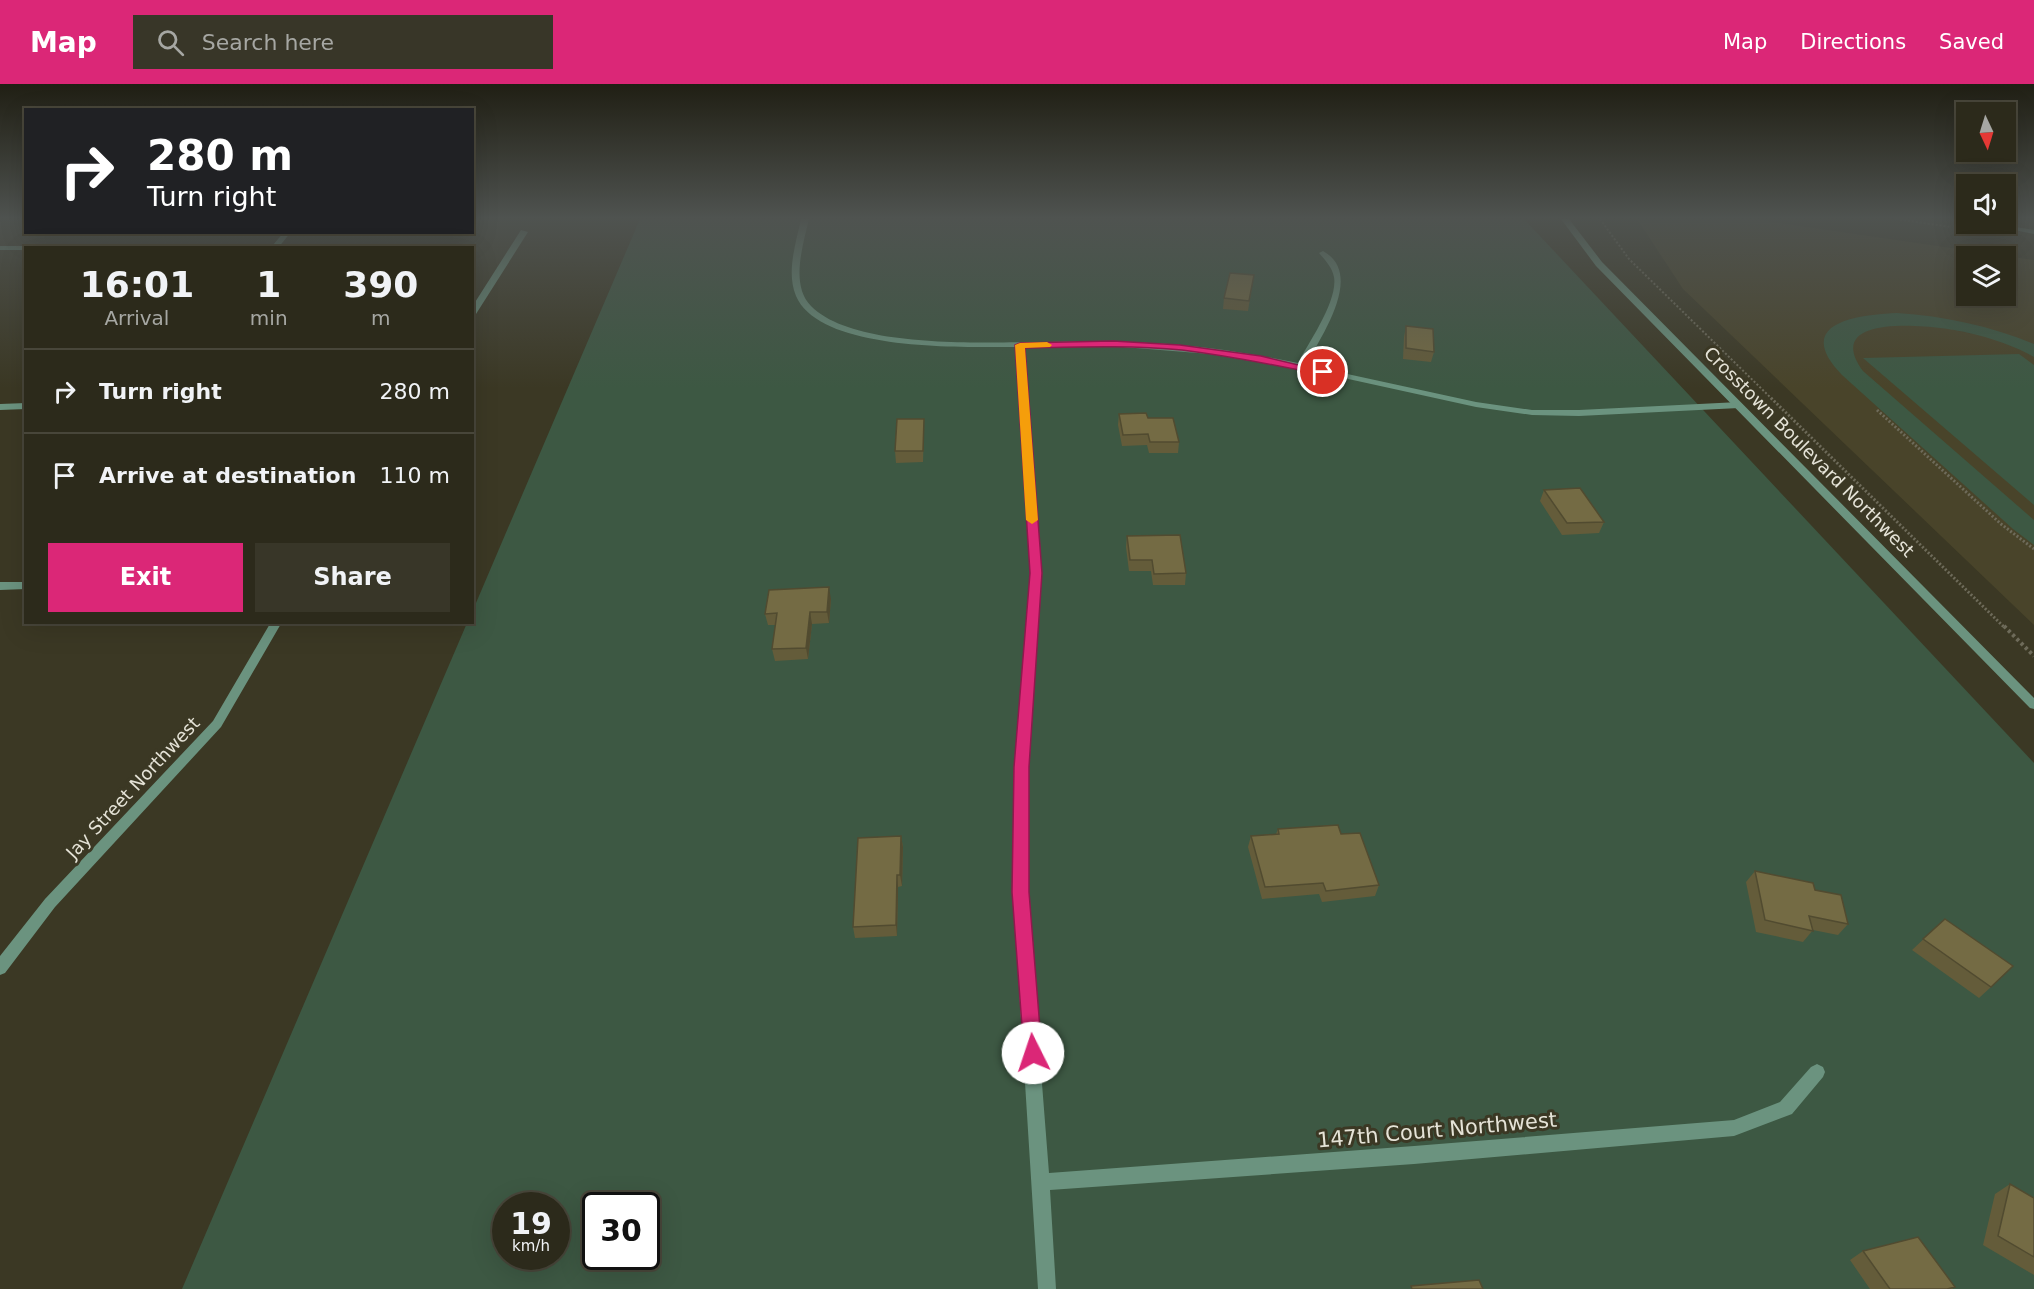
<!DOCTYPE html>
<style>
body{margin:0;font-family:"DejaVu Sans",sans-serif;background:#383628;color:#f1f3f6;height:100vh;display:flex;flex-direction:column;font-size:22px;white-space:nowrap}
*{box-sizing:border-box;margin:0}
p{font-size:20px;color:#a6a7a3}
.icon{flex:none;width:33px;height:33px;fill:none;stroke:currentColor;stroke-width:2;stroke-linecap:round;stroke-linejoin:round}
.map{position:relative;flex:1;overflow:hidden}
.panel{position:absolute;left:24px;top:162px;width:450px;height:378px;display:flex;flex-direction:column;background:#2c2a1b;border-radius:0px;box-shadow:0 6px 24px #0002,0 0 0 2px #48463a}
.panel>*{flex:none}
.top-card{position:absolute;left:24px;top:24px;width:450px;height:126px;border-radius:0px;box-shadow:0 6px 24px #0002,0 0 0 2px #48463a;background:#202124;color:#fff;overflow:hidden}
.needle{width:39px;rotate:176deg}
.buttons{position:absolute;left:1956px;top:18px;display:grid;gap:12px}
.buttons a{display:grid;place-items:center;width:60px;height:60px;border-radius:0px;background:#2c2a1b;box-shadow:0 6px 24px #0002,0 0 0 2px #48463a;font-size:30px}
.speed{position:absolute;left:492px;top:1108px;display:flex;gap:12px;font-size:30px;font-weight:700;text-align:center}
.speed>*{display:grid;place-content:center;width:78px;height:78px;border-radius:50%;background:#2c2a1b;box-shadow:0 6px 24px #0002,0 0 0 2px #48463a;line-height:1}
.speed small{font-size:15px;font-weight:400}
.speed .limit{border:3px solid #111;border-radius:9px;background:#fff;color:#111}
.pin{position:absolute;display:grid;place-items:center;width:51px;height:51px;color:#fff;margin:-26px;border:3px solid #fff;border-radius:50%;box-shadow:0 2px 6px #0007}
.me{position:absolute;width:66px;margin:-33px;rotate:356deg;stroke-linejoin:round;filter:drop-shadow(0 0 4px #0008)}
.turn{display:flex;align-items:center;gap:21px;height:126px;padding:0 24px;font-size:27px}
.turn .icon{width:78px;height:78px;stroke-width:2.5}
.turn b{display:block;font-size:42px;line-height:51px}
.eta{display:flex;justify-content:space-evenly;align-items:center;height:102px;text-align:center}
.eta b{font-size:36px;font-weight:800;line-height:42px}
.action{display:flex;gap:12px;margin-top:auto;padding:12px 24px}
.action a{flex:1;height:69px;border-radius:0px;background:#db2777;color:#fff;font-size:24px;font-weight:800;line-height:69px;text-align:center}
.action a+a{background:#383628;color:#f1f3f6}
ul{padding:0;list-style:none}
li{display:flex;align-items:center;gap:18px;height:84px;padding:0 24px;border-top:2px solid #48463a}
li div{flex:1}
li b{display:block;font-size:22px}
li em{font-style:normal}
header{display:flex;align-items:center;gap:36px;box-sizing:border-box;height:84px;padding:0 30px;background:#db2777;color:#fff}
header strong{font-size:28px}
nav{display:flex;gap:33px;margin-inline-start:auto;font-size:21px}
.search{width:420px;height:54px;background:#383628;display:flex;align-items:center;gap:15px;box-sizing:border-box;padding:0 21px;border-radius:0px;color:#a6a7a3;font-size:22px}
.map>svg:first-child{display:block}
.built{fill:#49442a;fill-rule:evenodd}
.green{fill:#3d5843;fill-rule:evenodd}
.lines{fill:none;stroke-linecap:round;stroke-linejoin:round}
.path-far2{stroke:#6e6b5a;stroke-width:2;stroke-dasharray:2 2;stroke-linecap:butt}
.path-far1{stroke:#6e6b5a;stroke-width:3;stroke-dasharray:2 2;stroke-linecap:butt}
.path{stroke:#6e6b5a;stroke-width:4;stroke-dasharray:3 3;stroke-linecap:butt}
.minor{fill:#6b937f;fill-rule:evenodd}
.tertiary{fill:#6b937f;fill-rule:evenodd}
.wall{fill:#645c3a}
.shaded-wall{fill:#514b30}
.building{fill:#746b44;stroke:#514b30;stroke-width:1.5}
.route{fill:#db2777;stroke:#8e194d;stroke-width:1.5}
.slow{fill:#f59e0b}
.labels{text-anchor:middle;stroke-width:6;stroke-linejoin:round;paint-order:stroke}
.street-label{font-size:18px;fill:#e5e3d7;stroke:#3b3824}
.near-street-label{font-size:21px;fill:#e5e3d7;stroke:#3b3824}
</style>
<header>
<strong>Map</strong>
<div class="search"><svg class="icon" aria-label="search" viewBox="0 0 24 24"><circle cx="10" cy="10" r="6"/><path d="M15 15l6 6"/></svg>Search here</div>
<nav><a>Map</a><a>Directions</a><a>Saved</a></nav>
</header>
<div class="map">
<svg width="2034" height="1205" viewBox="0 0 2034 1205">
<rect width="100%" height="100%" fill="#3b3824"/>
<path class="built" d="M1637,135h116l281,41v365l-351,-336zM1966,172h40v40h-40z"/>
<path class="green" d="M640,135h884l510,544v526h-1852l285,-666 5,-1 1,-12zM506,1122h50v51h-50zM596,1122h50v51h-50z
M1897,229c48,3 93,13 137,31v13c-19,-11 -43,-19 -65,-24 -28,-7 -151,-23 -106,38l171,149v25l-21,-16 -171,-154c-50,-52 14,-60 55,-62z
M2019,270l15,11v140l-171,-147z"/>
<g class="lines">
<path class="path-far2" d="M1600,135l29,40 143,140
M1896,135l55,8"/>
<path class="path-far1" d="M1771,314l234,230
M1877,326l124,114 33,25"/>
<path class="path" d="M2004,542l30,30"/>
<path class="minor" d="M801,135h8c-6,26 -19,66 2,87 43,44 179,36 238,36 34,-1 67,-1 100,1 50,2 100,10 149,20 11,-21 40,-62 36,-86 -2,-10 -9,-17 -15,-24l4,-2c42,23 -2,85 -17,114l170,37 56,8h47l160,-8 4,3 -4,3 -160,8 -47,-1 -56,-8 -155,-34 -111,-19 -87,-7h-99l17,226 -14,194v125l22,281 365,-27 320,-26 46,-18 31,-35 6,-3 6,3 2,5 -2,5 -31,37 -58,22 -320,28 -364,26 6,99h-18l-25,-397 2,-125 16,-194 -15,-226c-52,0 -196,5 -220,-51 -10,-24 0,-53 5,-77z
M1959,135h7v3l-5,-2z
M1984,140h13l37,6v4z
M521,146l7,2 -52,82 -4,2v-9z
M284,148h7l-13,16h-27l22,-3z
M0,162h26l3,2h-3v2h-26z
M26,319v6l-26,1v-6z
M0,498h26v7l-26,1z
M271,538h11l-61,105 -166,180 -50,66 -5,2v-19l45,-57 168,-178z"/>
<path class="tertiary" d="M1561,135h8l33,43 432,436v11l-4,-1 -434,-442z"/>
</g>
<path class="wall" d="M1254,191l-6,36 -25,-2 1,-11z
M1406,242l28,26 -3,10 -28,-3 1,-22z
M1119,330l29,4 31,24 -1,11h-29l-2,-8 -25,1 -4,-21z
M924,335v11l-1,32 -27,1 -1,-12z
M1544,406l60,32 -5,11 -37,2 -22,-34z
M1127,452l59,37 -1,12h-32l-2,-14h-22l-3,-24z
M831,515l-2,24 -17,1 -4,35 -33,2 -3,-12 4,-24h-8l-3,-11z
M1278,745l63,5 38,51 -4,11 -53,6 -3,-8 -57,5 -14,-52 3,-11 25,-2z
M901,752l2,11 -1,39 -4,1 -1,49 -42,2 -2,-11z
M1755,787l60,19 33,34 -10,11 -25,-5 -10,12 -47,-10 -10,-50z
M1945,835l46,68 -12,11 -67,-48z
M2010,1100l24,14v77l-51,-30 12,-51z
M1863,1167l92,36 -3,2h-82l-20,-29z"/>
<path class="shaded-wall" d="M829,503l2,12 -2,24 -2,-11z
M810,528l2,12 -4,35 -2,-11z
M901,752l2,11 -1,39 -2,-11z
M897,791l1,12 -1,49 -1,-11z"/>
<path class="building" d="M1230,189l24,2 -5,26 -25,-3z
M1406,242l27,3 1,23 -28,-4z
M1146,329l2,5h25l6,24h-29l-2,-8 -25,1 -4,-21z
M897,335h27l-1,32h-28z
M1580,404l24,34 -37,1 -23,-33z
M1180,451l6,38 -32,1 -2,-14h-22l-3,-24z
M829,503l-2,25h-17l-4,36 -34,1 5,-36 -12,1 4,-24z
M1338,741l3,9 19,-1 19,52 -53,6 -3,-8 -58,4 -14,-51 28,-2 -1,-5z
M901,752l-1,39h-3l-1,50 -43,2 5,-89z
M1755,787l58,12 2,7 26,5 7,29 -39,-8 4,15 -48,-11z
M1945,835l68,47 -22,21 -68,-48z
M2010,1100l24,14v59l-36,-21z
M1918,1153l37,50 -8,2h-57l-27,-38z
M1479,1196l4,9h-71l-1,-3z"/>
<linearGradient id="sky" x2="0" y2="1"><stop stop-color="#201f14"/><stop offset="0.44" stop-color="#4f5350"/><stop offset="1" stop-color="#4f5350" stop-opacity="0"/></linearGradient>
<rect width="2034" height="304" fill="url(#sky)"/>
<path class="route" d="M1113,257l67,4 81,11 67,16 -5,3c-47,-10 -94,-19 -141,-25 -52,-5 -105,-3 -157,-2l17,225 -13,194v125l13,161 -3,6 -6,2 -7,-2 -2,-6 -12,-161 2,-125 16,-194 -15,-228 5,-2z"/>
<path class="slow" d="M1047,258l5,3 -2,2 -25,1 13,172 -6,4 -6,-4 -11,-175 5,-2z"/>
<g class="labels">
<g class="street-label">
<text transform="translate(1809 368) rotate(45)" y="6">Crosstown Boulevard Northwest</text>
<text transform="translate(133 704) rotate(-47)" y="6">Jay Street Northwest</text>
</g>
<g class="near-street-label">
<text transform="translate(1437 1046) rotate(-5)" y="7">147th Court Northwest</text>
</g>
</g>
</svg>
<div class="buttons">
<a><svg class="needle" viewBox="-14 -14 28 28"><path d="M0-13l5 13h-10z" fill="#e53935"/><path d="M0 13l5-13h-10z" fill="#a6a7a3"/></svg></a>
<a><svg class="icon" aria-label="sound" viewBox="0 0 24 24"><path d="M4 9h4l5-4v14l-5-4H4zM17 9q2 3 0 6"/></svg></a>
<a><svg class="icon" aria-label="layers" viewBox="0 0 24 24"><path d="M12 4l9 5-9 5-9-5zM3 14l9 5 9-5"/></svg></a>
</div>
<div class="speed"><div>19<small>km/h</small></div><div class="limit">30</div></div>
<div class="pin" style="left:1323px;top:288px;background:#d93025"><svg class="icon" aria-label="arrive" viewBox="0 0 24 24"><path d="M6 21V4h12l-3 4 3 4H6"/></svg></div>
<svg class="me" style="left:1033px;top:969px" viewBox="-20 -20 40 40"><circle r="19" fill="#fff"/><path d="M0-13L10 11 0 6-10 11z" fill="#db2777"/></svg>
<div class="top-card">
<div class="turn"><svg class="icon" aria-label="right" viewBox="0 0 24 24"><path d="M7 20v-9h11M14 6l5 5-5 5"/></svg><div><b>280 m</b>Turn right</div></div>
</div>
<section class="panel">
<div class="eta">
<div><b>16:01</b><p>Arrival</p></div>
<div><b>1</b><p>min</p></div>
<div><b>390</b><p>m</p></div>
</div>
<ul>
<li><svg class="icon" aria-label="right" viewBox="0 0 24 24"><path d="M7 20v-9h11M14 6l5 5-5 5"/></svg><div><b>Turn right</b></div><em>280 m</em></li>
<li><svg class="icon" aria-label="arrive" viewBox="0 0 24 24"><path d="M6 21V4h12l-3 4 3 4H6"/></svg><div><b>Arrive at destination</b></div><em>110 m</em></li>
</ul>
<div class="action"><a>Exit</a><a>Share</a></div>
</section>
</div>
